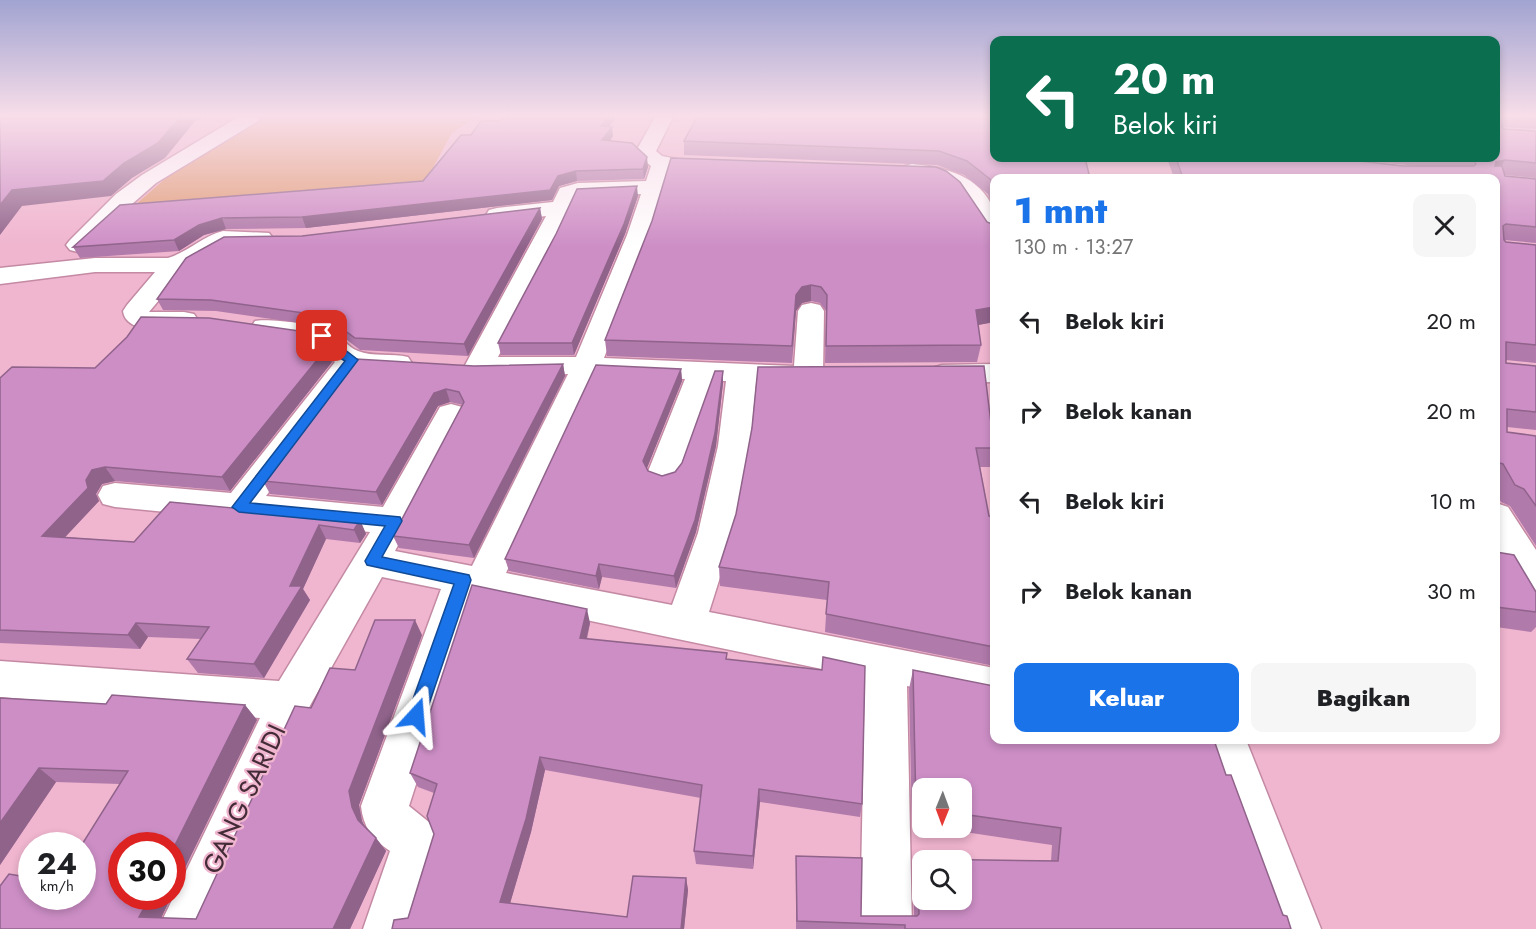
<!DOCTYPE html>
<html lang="id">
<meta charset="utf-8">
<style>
body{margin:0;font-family:Jost,sans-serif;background:#f6f6f6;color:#202124;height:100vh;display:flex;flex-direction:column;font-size:22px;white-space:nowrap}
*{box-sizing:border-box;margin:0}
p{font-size:20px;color:#757577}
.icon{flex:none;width:33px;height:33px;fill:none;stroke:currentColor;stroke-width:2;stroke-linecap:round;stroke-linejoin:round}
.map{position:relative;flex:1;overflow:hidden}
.drawer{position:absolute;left:990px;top:174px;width:510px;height:570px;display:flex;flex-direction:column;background:#fff;border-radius:12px;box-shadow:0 3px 9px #0003}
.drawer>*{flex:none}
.guide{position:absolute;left:990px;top:36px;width:510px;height:126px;border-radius:12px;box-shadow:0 3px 9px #0003;background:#0b6e4f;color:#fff;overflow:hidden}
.needle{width:39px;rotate:181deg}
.tools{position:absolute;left:912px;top:778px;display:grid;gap:12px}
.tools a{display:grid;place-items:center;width:60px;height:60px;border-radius:12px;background:#fff;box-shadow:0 3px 9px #0003;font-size:30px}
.speed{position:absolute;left:18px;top:832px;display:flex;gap:12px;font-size:30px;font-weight:700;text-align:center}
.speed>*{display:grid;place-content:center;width:78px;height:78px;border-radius:50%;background:#fff;box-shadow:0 3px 9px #0003;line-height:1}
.speed small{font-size:15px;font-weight:400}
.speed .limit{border:9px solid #d22;background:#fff;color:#111}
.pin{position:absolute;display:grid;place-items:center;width:51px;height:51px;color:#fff;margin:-26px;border-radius:12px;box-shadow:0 3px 9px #0006}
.me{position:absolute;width:66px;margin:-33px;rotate:19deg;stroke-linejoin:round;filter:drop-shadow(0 0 4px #0008)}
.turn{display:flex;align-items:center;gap:21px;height:126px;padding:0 24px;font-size:27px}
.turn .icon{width:78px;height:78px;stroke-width:2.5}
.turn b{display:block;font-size:42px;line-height:51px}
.round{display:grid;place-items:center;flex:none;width:63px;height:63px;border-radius:12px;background:#f6f6f6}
.headline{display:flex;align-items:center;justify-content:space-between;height:102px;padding:0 24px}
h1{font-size:36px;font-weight:800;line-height:45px;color:#1a73e8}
.cta{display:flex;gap:12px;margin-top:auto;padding:12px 24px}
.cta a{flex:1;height:69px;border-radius:12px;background:#1a73e8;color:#fff;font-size:24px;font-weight:800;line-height:69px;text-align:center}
.cta a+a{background:#f6f6f6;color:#202124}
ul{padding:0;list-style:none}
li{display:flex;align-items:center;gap:18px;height:90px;padding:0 24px}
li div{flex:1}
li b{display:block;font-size:22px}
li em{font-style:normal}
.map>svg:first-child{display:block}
.green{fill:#e19e78}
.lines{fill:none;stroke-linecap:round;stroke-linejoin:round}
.street-casing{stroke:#c48aa4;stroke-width:3}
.street{fill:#fff;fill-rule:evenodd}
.wall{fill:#b07aaa;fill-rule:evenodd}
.shaded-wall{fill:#90638b}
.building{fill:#cd8ec6;stroke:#90638b;stroke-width:1.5;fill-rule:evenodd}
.route{fill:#1a73e8;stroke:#114b97;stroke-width:1.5}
.labels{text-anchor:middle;stroke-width:4.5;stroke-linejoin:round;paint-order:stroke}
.near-street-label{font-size:26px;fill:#442c37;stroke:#f0b5cf}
</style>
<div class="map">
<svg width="1536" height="929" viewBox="0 0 1536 929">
<rect width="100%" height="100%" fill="#f0b5cf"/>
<path class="green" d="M263,117h214l-25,16 -28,51 -297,28 47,-41z"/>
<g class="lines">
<g class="street-casing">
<path id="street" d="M238,117h22l-2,4 -102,62 -24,21 -46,46 -8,2 -8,-2 -4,-5 4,-5 46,-46 26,-19z
M655,117h18l-17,34 6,5 19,4 3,4 -3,4 -11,2 -19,65 -47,123 190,8 4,-55 4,-6 9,-2 9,2 4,6 -1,64 -5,6 -10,3 -52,-1 -6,63 -16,87 -25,79 285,56v36l-87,-18 5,243h-52l5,-251 -389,-81 -67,209 21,17 10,23 -25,83h-52l27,-78c-17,-11 -27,-24 -29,-45l80,-217 -59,-12 -75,134 -96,218h-53l102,-211 -260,-21v-36l279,20 91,-149 -255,-25 -12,-3 -5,-9 5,-9 12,-3 116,10 104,-131 -22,-19 -58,-10 -4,-6 4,-6c12,-3 68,4 78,10 9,6 14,16 25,20 14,6 34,2 50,6l4,6 -4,6 -10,3 -38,-3 -94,127 117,11 57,-100 11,-3 11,3 4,7 -71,137 77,15 96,-192 -90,2 -10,-3 -4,-6 82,-151 -49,6 -8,-2 -3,-5 3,-5 8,-2 56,-6 7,-14 18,-5 68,-2 5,-15 -16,-13zM641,194l-14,41 -51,122h-78l58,-113 21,-47zM597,375l88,4 -38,95 5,8 12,4 12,-4 5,-8 33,-93h12l-8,65 -20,87 -26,72 -166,-32z
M912,164c32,3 68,11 82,46 3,7 0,20 0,28l-8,-2c-15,-22 -21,-47 -49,-56 -10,-3 -22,-3 -32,-6l-3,-4 3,-4z
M223,231l46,2 4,5 -4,5 -41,2 -32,20 -10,3 -37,44h35l10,2 4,6 -4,6c-19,4 -68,10 -71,-15l4,-6 28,-33h-60l-95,12v-16l95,-10h73c20,-6 35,-22 55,-27z
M994,364v18l-52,1 -10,-3 -5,-6 5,-6 10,-3z
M1496,503l12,4 28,43v47l-13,-5 -27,-46z
M1202,740h44l75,189h-52z"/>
</g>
<use href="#street" class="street"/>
</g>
<path class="wall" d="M505,117h111l-7,10 4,9 -3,5 38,26 -4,12 -67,2 -18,5 -7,14 -246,28 -80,1 -22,6 -25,16 -99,7 -7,-11 350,-66 48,-46 29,-14z
M994,117v93l-6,-16 -24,-19 -27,-10 -253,-10v-14z
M1496,117h40v12l-34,-2 2,2 32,2v47l-32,-3 1,1 31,3v64l-32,-3 2,2 30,3v118l-30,-3v3l30,3v64l-29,-3v5l29,4v110l-26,-40 -9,-4 -5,-10v-314h-322l-7,-20h329zM1342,159h1l75,7h-15z
M638,196l-13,38 -51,121h-73l-3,-12z
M540,208l2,11 -74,137 -108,-6 -22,-17 -16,-7 -106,-15 -53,-1 -6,-11 145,-63z
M987,222l7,3v97l-16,3 3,20 -4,17 -152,1 1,-52 -6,-8 -9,-2 -9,2 -6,8 -4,52 -185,-7 -2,-16z
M332,362l-102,129 -115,-10 -13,3 -6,10 3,7 -34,36 69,5 226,-22 6,14 -6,9 -34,-4 -23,50 7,11 -46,78 -66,-5 -11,-14 14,-20 -53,-2 -8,12 -140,-6v-265l95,-10z
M563,364l2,12 -91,182 -75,-10 -6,-12 70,-131 -13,-3 -12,4 -56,99 -112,-11 -7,-13 211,-115z
M681,369l1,12 -35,87 1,3 14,5 13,-4 7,-9 41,-92v12l-7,63 -20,86 -20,56 -74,-11 -3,12 -90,-18 -4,-12z
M752,428l242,20 -4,19h-10l9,49 5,1v149l-169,-34 2,-32 -107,-14 -1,-19 17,-53z
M1496,552l40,40v35l-5,5 -35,-5z
M590,623l-3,16 140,21 135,144 -2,13 -100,-15 -7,67 -57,-5 -2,-13 7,-53 -156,-28 -14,62 -21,71 117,14 59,-39 2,12 -4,39 -276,-11 26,-84v-41l-16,-6 -8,-14z
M422,635l-63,170 3,16 2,5 12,12 10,13 -36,78h-350l82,-32 38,-113 -64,-2 -56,83v-167l106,6 139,1 12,15 -135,177h49l-10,21 35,1 115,-211 44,-38z
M913,670l313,105 57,140 8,14h-495v-73l65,60h53l-1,-42 5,-15 133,2 1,-16 -114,-17h24v-39h-40v37l-10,-2 -3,-135z"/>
<path class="shaded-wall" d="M180,117h21l-1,3h-4l-31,38 -33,20 -21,18 -89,10 -22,29v-30l12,-15z
M608,117h8l-14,19 -1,-10z
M612,127l1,9 -10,13 -1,-9z
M647,157l1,10 -4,12 -1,-10z
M1505,160l-9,14 -9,2 9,-14z
M576,171l1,10 -18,5 -7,14 -246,28 -4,-11 256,-41z
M637,186l1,10 -13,38 -51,121 -2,-12z
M540,208l2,11 -74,137 -4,-12z
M222,218l4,11 -22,6 -25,16 -5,-11 25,-15z
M811,285v16l-9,2 -6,8 -4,52 4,-68 6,-8z
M994,307v15l-21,4 3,-16z
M326,349l6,13 -102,129 -8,-14z
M563,364l2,12 -91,182 -5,-13z
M681,369l1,12 -37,92 -2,-12z
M723,371v12l-7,63 -20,86 -20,56 -2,-12z
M446,389l4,13 -12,4 -56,99 -6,-13 58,-99z
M105,467l10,14 -13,3 -6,10 3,7 -45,48 -12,-13 44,-56 6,-10z
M360,520l6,14 -6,9 -6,-13z
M319,525l7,14 -23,50 7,11 -46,78 -10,-14z
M599,564l3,13 -3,12 -3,-13z
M587,609l3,14 -7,30 -3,-15z
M415,620l7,15 -63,170 3,16 6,12 -10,-13 -6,-13 -3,-16z
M136,623l12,14 -8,12 -12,-14z
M245,705l12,15 -85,175v-44z
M540,757l5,13 -14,62 -24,82 -7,-12z
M39,768l17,14 -56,83v-42z
M759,789l1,13 -7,67v-13z
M376,838l10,13 -36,78h-17z
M686,878l2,12 -4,39h-3z
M150,897h21l-15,32 -17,-12z"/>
<path class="building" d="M0,117h180l-22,26 -34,20 -21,18 -91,9 -12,15z
M505,117h103l-7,9 11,1 -10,13 30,3 15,14 -4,12 -67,2 -18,5 -8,14 -248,27 -80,1 -23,7 -25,15 -101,7 47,-42 303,-24 38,-46h10l10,-14h19z
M697,117h297v41h91l5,20h-96v10l-3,-8 -24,-19 -28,-10 -255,-10z
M1496,117h5l1,10 2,2 32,2v32l-31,-3 -9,2 -1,4h7l3,10 31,3v48l-30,-3 -3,2 1,14 2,2 30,3v100l-30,-3v21l30,3v46l-29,-3v23l29,4v70l-12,-17 -9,-4 -12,-21 -7,-2v-284h-313l-7,-20h165l1,1 61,7h71l2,-2 -4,-6h-3h27z
M671,158l265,9 10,4 14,11 27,40 7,3v82l-18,3 5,35 -155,1 1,-51 -6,-8 -10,-2 -9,2 -6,8 -4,51 -187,-6 47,-119z
M637,186l-13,38 -52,119h-74l58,-109 21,-45z
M540,208l-76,136 -109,-6 -22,-16 -15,-7 -107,-15 -54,-1 29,-41 38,-21 78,-1z
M141,317l68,1 97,14 20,17 -104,128 -117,-10 -13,3 -6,10 2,8 -46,48 92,6 36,-40 190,18 -6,10 -35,-5 -29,61h12l-48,78 -67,-5 22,-32 -73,-4 -8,12 -128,-5v-252l12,-11 83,1 32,-31z
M356,359l118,7 89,-2 -94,181 -76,-9 71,-134 -5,-10 -13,-3 -12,4 -58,99 -113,-11z
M596,365l85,4 -38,92 5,10 14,5 13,-4 7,-9 33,-92h8l-8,62 -20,87 -21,56 -75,-12 -3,12 -91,-17z
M984,366l10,82h-18l13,68 5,1v130l-168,-33 3,-32 -110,-15 17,-53 16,-86 6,-61z
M1496,552l18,3 22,37v20l-40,-5z
M472,585l115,24 -7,29 147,15 -1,6 96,11 1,-13 42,9 -3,138 -103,-15 -6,67 -59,-5 8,-66 -162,-28 -14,62 -26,83 127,15 6,-41 53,2 -5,51h-289l2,-9 14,-2 26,-84 -7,-18 10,-32 -27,-11z
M375,620h40l-66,171 3,16 6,13 18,18 -43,91h-333v-43l9,-12 23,4v19h50v-51h-1l47,-75 -89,-3 -39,55v-125l106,6 6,-9 133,10 -73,146v-5h-50v51h28l-11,20 57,2 99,-213 16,2 19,-40 25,2z
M913,670l81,16v54h220l12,35h5l52,140 4,1 4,13h-386v-4l-108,-4 -1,-65 66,2 -1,58h56l2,-2 -1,-55 140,2 3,-33 -99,-14v-25h-40v19h-6zM922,861h40v39h-40z"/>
<linearGradient id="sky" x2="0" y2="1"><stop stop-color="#a1a3d1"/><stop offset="0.47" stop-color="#f8dee9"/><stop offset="1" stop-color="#f8dee9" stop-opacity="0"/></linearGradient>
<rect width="1536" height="247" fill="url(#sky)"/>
<path class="route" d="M322,332l36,28 -108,143 150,14 2,4 -20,36 87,18 2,5 -46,136 -2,5 -7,3 -6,-3 -3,-5 47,-132 -87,-19 -2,-4 20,-35 -146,-14 -7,-5 113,-146 -13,-8 -14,-15v-5z"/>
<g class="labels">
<g class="near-street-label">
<text transform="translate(244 799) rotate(-65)" y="9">GANG SARIDI</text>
</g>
</g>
</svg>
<div class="tools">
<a><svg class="needle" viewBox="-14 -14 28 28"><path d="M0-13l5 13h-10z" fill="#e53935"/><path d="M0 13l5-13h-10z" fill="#757577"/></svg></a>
<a><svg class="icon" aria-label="search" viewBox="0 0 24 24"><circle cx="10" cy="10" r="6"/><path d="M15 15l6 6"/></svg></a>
</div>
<div class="speed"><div>24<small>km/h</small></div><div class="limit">30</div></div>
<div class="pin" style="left:322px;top:336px;background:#d93025"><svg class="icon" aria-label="arrive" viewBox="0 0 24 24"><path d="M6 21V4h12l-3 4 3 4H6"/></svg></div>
<svg class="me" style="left:416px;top:716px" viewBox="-20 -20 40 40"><path d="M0-17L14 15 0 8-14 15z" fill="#1a73e8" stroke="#fff" stroke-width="4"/></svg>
<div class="guide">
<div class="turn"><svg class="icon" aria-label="left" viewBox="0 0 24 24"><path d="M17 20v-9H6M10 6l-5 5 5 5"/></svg><div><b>20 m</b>Belok kiri</div></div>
</div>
<section class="drawer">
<div class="headline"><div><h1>1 mnt</h1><p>130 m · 13:27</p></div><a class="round"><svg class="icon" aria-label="close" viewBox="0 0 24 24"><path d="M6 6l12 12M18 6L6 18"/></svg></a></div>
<ul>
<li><svg class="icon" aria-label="left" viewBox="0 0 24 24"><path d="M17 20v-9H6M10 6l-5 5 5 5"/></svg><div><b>Belok kiri</b></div><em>20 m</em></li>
<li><svg class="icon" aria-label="right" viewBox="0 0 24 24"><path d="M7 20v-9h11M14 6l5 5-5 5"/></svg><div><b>Belok kanan</b></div><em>20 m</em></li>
<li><svg class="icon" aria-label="left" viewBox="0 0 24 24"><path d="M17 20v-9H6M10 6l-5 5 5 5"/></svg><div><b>Belok kiri</b></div><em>10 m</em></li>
<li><svg class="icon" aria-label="right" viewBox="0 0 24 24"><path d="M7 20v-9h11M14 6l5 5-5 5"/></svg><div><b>Belok kanan</b></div><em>30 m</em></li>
</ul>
<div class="cta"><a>Keluar</a><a>Bagikan</a></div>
</section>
</div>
